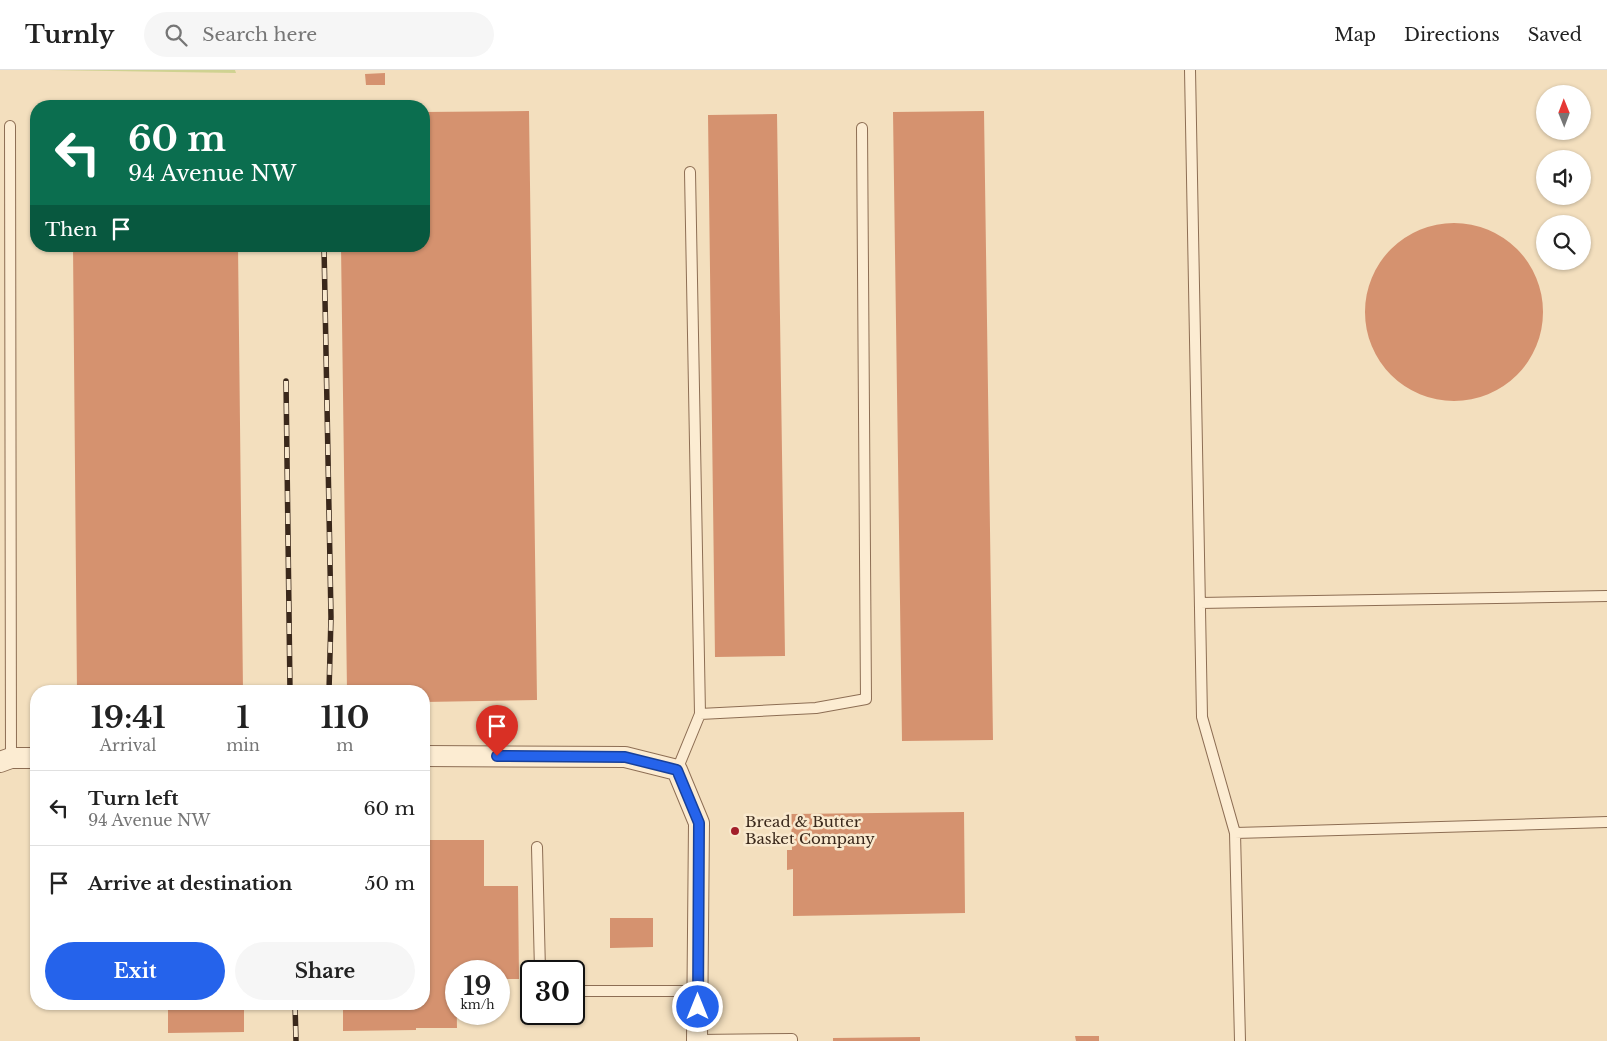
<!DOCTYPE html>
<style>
body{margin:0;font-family:"Libre Baskerville",serif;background:#f6f6f6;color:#222;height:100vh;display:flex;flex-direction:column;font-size:19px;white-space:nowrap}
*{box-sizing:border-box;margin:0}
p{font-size:16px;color:#767676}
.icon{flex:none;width:28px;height:28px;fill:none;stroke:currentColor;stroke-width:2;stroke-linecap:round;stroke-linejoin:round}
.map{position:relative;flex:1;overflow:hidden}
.details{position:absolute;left:30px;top:615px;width:400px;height:325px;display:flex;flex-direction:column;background:#fff;border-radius:20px;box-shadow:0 1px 4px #0004}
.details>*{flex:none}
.banner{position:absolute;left:30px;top:30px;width:400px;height:152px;border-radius:20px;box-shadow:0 1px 4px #0004;background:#0b6e4f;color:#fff;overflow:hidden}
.needle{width:32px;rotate:359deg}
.fabs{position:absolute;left:1536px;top:15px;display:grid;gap:10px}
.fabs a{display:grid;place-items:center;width:55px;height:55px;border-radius:50%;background:#fff;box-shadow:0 1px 4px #0004;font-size:25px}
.speed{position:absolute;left:445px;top:890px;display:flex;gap:10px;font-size:25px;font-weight:700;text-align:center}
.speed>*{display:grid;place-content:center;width:65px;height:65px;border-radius:50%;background:#fff;box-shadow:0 1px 4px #0004;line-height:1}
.speed small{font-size:12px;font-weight:400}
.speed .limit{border:2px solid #111;border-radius:8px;background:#fff;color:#111}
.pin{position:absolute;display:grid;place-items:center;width:42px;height:42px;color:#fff;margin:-51px -21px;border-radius:50% 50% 50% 0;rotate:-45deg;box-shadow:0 0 5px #0007}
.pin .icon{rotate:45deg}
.me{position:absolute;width:55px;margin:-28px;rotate:0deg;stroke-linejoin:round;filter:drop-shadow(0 0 4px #0008)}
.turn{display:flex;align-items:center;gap:18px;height:105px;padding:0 15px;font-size:22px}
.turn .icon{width:65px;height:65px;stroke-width:2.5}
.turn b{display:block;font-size:35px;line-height:42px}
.then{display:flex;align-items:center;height:48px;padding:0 15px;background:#0003;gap:10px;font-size:19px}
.eta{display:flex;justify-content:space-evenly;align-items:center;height:85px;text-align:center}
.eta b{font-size:30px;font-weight:700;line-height:35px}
.button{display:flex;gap:10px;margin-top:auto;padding:10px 15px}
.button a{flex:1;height:58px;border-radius:30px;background:#2563eb;color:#fff;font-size:20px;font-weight:700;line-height:58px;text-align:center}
.button a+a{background:#f6f6f6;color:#222}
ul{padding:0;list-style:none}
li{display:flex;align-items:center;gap:15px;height:75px;padding:0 15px;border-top:1px solid #e0e0e0}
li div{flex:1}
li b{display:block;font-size:19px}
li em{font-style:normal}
header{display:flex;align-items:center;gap:30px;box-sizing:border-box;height:70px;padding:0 25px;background:#fff;border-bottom:1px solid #e0e0e0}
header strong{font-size:24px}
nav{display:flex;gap:28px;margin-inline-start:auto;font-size:18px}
.search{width:350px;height:45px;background:#f6f6f6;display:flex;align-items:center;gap:12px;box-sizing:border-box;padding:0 18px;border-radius:28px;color:#767676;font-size:19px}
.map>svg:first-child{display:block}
.green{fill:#cfd291}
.building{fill:#d5926f}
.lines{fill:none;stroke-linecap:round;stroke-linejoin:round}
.service-casing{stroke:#8d6e54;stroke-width:12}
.minor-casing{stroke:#8d6e54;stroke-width:22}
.service{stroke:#fcecd2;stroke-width:10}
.minor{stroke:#fcecd2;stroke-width:20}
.rail-casing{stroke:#3a281b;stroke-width:5.5}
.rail{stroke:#f9e9ce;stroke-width:4;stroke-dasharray:11;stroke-linecap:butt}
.route-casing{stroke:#184099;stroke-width:12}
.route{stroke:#2563eb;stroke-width:9}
.poi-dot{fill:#a21e29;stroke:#f9e9ce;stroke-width:2}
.labels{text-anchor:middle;stroke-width:5;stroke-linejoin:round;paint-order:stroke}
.poi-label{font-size:15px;fill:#3a281b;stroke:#f9e9ce;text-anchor:start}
</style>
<header>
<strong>Turnly</strong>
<div class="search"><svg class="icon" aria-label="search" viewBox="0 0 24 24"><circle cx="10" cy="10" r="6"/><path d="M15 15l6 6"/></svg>Search here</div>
<nav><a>Map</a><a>Directions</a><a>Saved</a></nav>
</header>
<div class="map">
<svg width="1607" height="971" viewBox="0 0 1607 971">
<rect width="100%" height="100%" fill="#f3dfbe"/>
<path class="green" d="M48,0h187l1,3z"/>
<path class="building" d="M385,3v12h-19l-1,-11z
M529,41l8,589 -113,2v-11h-77l-6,-445h83v-134z
M984,41l9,629 -91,1 -9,-629z
M777,44l8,542 -70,1 -7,-542z
M1365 242a89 89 0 1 1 178 0a89 89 0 1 1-178 0Z
M73,176h165l5,445h-166z
M964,742l1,101 -172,3v-47l-6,1v-20h5l-1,-36z
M424,770h60v46h34l1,93h-20v-8h-43l1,57h-41v2l-73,1v-27h81z
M610,848h43v29l-43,1z
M168,934h76v28l-76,1z
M1075,966h24v5h-23z
M920,967v4h-87v-3z"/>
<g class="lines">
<g class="service-casing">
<path id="service" d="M1190,0l12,647 33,116 372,-11
M10,56l1,632
M690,102l10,542
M1200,533l407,-7
M677,700l23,-56 116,-6 50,-9 -4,-571
M1235,763l5,208
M537,777l3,124
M574,921h124
M697,970l95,-1v2"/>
</g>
<g class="minor-casing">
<path id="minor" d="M424,686l201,1 52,13 22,53 -2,218
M0,692l11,-4h25"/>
</g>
<use href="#service" class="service"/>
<use href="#minor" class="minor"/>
<g class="rail-casing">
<path id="rail" d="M324,176l7,371 -2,74
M286,311l4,310
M295,934l1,37"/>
</g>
<use href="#rail" class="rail"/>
</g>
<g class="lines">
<g class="route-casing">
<path id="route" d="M497,686l128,1 52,13 22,53 -1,184"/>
</g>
<use href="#route" class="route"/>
</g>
<circle class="poi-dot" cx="735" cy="761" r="5"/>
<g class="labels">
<g class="poi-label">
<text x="745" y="757">Bread &amp; Butter<tspan x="745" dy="17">Basket Company</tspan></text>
</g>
</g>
</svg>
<div class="fabs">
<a><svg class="needle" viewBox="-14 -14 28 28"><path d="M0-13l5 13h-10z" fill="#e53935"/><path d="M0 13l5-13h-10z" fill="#767676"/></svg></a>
<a><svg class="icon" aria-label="sound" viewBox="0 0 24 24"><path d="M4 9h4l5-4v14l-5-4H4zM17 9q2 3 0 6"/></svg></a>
<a><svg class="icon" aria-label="search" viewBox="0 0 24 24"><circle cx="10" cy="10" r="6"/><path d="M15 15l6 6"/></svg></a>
</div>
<div class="speed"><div>19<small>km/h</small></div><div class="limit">30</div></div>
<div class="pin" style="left:497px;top:686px;background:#d93025"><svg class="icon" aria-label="arrive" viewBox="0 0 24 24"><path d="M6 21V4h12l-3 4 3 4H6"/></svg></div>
<svg class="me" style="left:698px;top:937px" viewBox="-20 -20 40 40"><circle r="17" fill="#2563eb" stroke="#fff" stroke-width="3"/><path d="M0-11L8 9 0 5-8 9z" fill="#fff"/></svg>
<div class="banner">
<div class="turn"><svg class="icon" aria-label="left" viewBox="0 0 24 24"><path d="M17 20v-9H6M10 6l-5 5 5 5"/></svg><div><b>60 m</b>94 Avenue NW</div></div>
<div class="then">Then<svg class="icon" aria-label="arrive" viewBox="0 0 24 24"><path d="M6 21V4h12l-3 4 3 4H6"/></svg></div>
</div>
<section class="details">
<div class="eta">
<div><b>19:41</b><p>Arrival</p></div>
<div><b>1</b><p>min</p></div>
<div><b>110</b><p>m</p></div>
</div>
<ul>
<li><svg class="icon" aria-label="left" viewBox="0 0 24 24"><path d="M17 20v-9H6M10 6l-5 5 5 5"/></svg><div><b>Turn left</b><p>94 Avenue NW</p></div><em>60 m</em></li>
<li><svg class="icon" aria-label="arrive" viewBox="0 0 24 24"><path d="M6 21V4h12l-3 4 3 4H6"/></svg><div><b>Arrive at destination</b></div><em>50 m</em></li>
</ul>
<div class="button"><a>Exit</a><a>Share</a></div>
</section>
</div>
